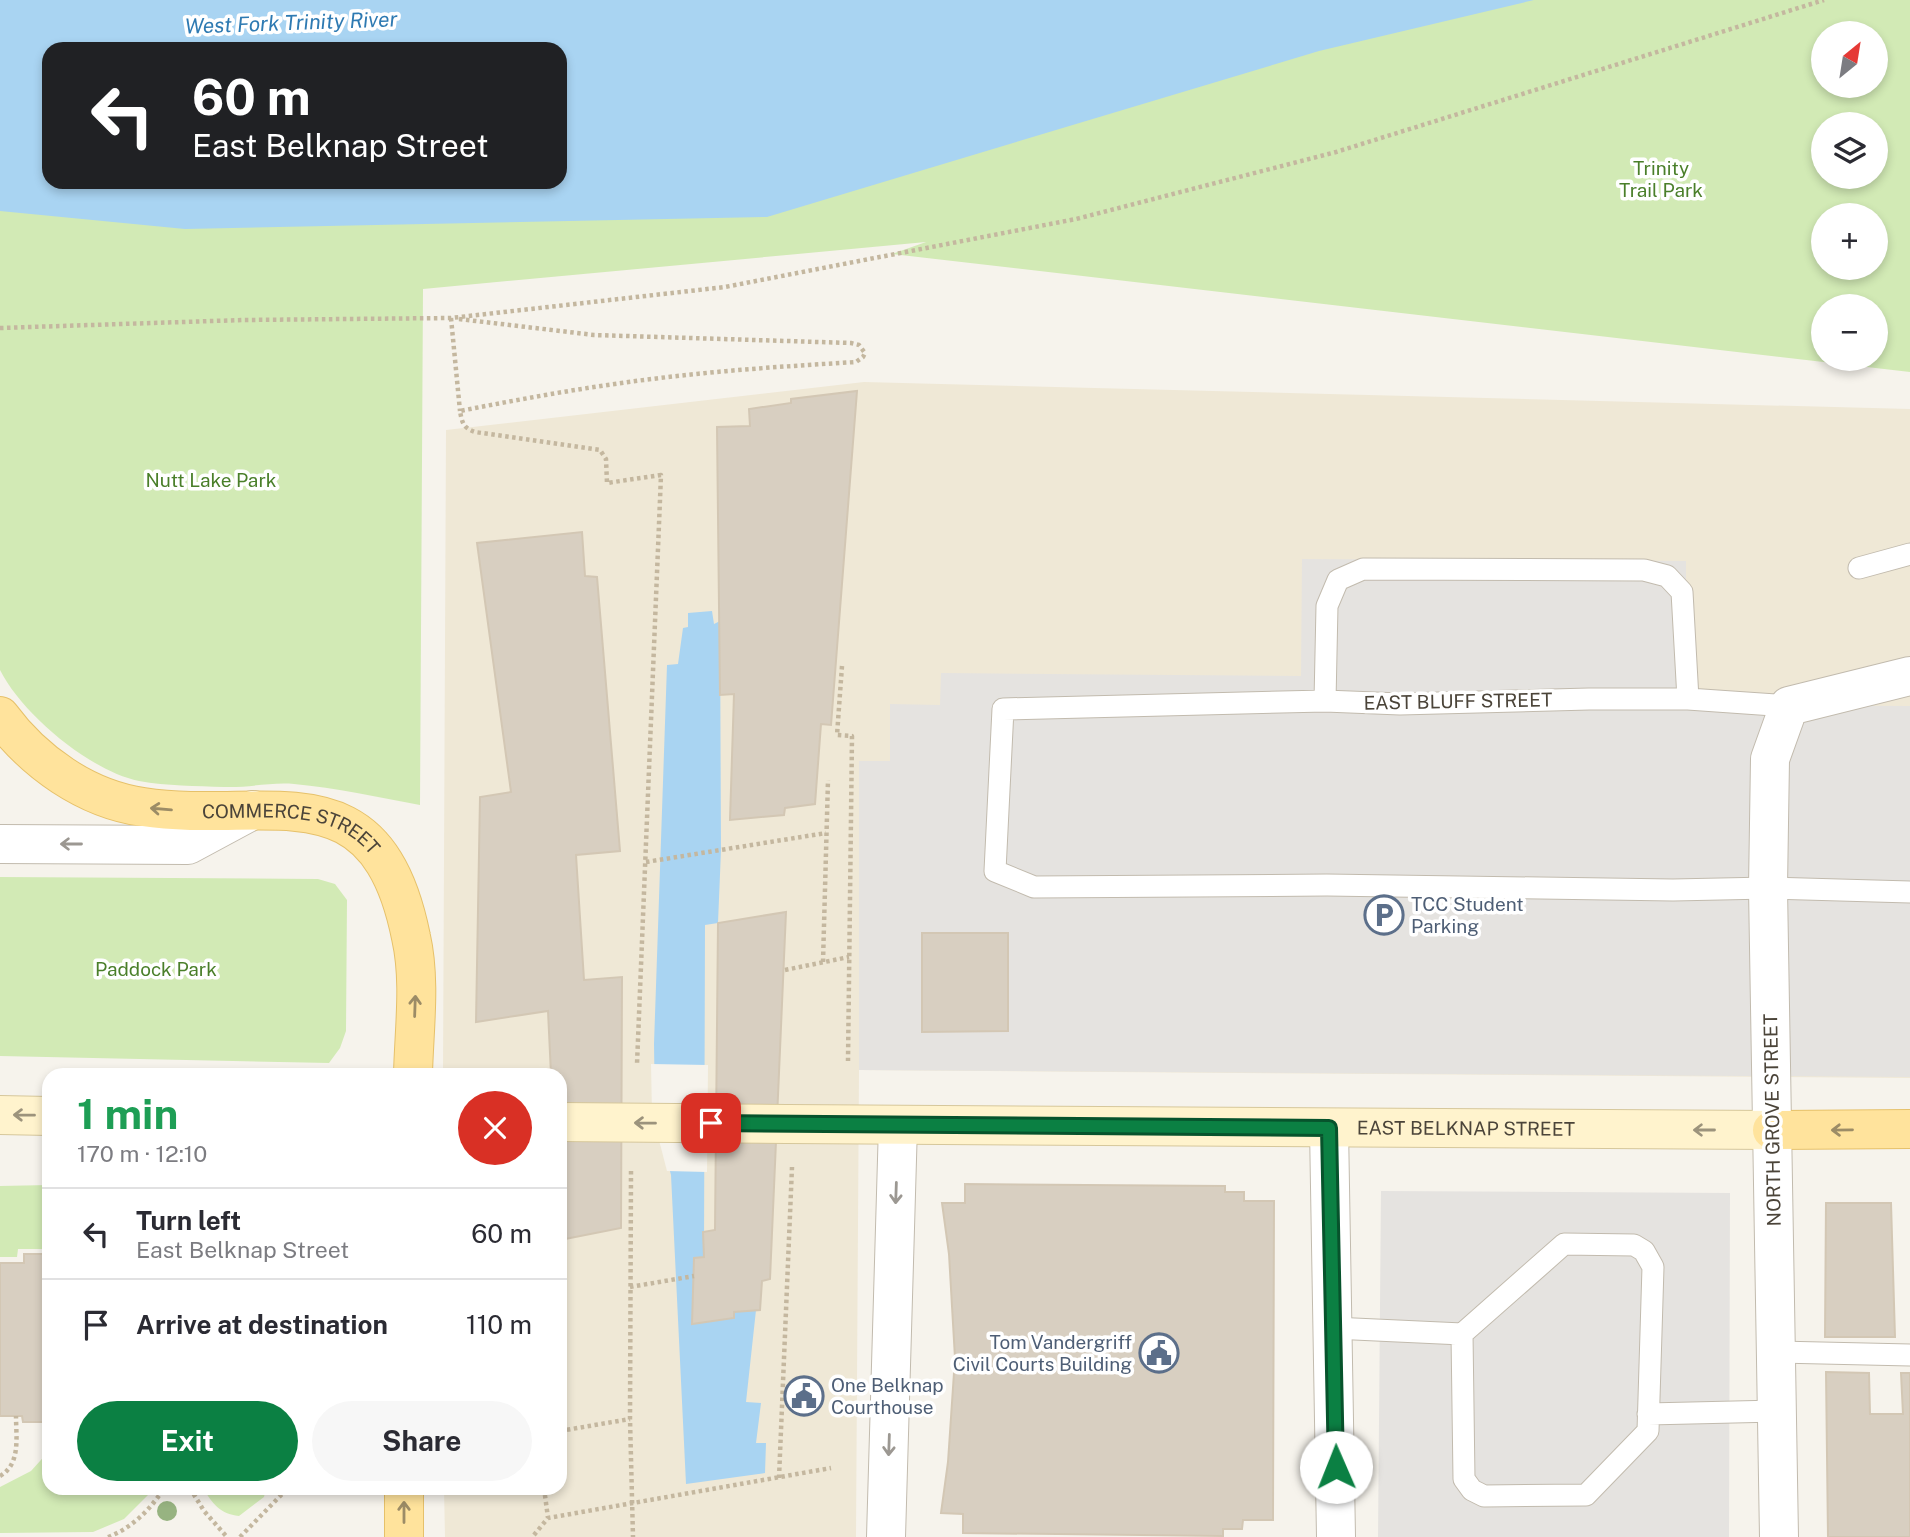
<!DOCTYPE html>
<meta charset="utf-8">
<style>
body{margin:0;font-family:"Public Sans",sans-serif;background:#f7f7f7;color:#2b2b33;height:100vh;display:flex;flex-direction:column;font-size:26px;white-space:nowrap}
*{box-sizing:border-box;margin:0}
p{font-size:23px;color:#7c7c81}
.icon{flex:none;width:38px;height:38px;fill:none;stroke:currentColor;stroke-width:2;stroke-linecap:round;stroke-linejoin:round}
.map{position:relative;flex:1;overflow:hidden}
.side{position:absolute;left:42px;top:1068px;width:525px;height:427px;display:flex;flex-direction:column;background:#fff;border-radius:21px;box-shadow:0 4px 10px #0003}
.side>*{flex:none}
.hud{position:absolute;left:42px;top:42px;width:525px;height:147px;border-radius:21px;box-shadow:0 4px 10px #0003;background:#202124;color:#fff;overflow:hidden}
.needle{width:46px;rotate:30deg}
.buttons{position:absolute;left:1811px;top:21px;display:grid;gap:14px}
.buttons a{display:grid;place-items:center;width:77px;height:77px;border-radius:50%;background:#fff;box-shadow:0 4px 10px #0003;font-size:35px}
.pin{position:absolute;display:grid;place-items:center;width:60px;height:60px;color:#fff;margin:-30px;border-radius:14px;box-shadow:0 4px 10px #0006}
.me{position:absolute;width:77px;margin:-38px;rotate:359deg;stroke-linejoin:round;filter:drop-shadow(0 0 5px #0008)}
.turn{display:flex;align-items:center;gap:24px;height:147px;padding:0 35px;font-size:32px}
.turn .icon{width:91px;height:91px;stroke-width:2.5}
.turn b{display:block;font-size:49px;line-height:60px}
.round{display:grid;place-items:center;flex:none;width:74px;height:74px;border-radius:37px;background:#f7f7f7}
.summary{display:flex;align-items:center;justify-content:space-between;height:119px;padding:0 35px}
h1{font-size:42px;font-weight:700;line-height:52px;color:#1e9e55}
.cta{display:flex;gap:14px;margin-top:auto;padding:14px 35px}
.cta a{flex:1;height:80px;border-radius:42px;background:#0b8043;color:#fff;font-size:28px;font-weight:700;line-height:80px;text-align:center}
.cta a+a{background:#f7f7f7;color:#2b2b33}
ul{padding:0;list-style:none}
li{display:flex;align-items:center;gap:21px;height:91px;padding:0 35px;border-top:2px solid #e1e1e2}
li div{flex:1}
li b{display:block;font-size:26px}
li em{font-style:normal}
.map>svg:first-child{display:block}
.education{fill:#efe8d6}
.green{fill:#d2eab5;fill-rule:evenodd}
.parking{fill:#e5e3e0}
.water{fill:#a9d4f2;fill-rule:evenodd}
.pier{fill:#f6f3ec}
.building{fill:#d8cfc1;stroke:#d3c7b4;stroke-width:2}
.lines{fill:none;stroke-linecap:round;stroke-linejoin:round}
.lane-casing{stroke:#c2bbae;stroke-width:23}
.street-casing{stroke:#c2bbae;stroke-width:40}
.secondary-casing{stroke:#d6c79b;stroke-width:40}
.primary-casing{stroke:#e6c16a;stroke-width:40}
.path{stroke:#c4b79f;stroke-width:4.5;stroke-dasharray:3.5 3.5;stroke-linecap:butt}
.lane{stroke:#fff;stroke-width:21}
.street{stroke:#fff;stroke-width:38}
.secondary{stroke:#fff3cd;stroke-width:38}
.primary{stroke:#ffe39c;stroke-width:38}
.secondary-bridge-casing{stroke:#d6c79b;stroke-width:40;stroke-linecap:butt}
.secondary-bridge{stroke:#fff3cd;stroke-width:38}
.tree{fill:#97b381}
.oneway{stroke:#9c8c66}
.oneway2{stroke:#9c9892}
.oneway3{stroke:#9c937c}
.route-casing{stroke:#07532c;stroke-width:18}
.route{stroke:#0b8043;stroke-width:12}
.labels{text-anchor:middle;stroke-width:7;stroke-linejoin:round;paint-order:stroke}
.park-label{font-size:19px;fill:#4a7f2a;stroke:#fff}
.street-label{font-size:19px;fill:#4b4439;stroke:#fff}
.service-label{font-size:19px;fill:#4e5e75;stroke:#fff;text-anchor:start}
.water-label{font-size:21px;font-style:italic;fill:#2e7ab2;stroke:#fff}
</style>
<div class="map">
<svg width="1910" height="1537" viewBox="0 0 1910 1537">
<rect width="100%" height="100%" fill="#f6f3ec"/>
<path class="education" d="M864,382l1046,27v669l-1051,-8 -3,467h-411l-1,-49h116v-414h-117l3,-644z"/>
<path class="green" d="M0,0h1910v372l-1018,-118 34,-12 -503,47 -3,516c-42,-8 -84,-17 -126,-21 -23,-2 -47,4 -70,3 -28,-1 -57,-1 -85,-6 -49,-10 -117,-67 -139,-111zM1824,33h52v53h-52zM49,49h511v133h-511zM1824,124h52v53h-52zM1824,215h52v53h-52zM1824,306h52v53h-52z
M0,877l318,2 17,5 12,16 -1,131 -6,17 -11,15 -329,-7z
M49,1185v64h-31l-1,8h-17v-71z
M49,1451v37h106l-31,31 -31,13 -93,1v-46l31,-16z
M203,1488h63l-2,9 -25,19c-19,-2 -27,-13 -36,-28z"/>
<path class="parking" d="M1302,559l384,2v144l224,1v371l-1051,-7v-309h31v-57l50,1 1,-32 360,3z
M1381,1191l349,2 -1,344h-351z"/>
<path class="water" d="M0,0h1534l-215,51 -552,166 -582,12 -185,-18zM49,49h511v133h-511z
M712,611l2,13 6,-3 1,229 -3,73 -13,2 -1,332 -10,2 -2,64 42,-5v-6l22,-2 -10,92 15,1 -5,40h10l-1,30 -79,11 -15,-309 -16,-62 -1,-69 13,-379 11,-1 5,-36 5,-1v-14z"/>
<path class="pier" d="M651,1064l57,1 -1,107 -40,-1 -15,-58z"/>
<path class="building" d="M857,391l-26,334 -10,-1 -6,80 -30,4 -1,7 -54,5 4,-126 -14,1 -3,-268 33,-1 -1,-17 42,-6v-4z
M582,532l3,44 12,1 23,274 -44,4 8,125 38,-3 -1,251 -61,12v-166h-9l-3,-63 -72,11 4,-225 31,-5 -34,-249z
M786,912l-16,367 -8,2 -2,29 -26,2v6l-42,6 2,-66 10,-1 -1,-25 12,-2 3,-307z
M922,933h86v98l-86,1z
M965,1184l260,2v6h19v9h30l-1,319h-30l-1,9h-19v7l-260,-3v-19l-22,-1 7,-51 7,-104 -6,-104 -7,-51h23z
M1826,1203h65l4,134h-70z
M24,1254h25v168h-26l-1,-6h-22v-153h24z
M1826,1372l43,1 1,41h33l-2,-41h9v164h-82z"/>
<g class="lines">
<g class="lane-casing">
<path id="lane" d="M1859,568l51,-14
M1325,701l2,-95 11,-26 25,-11 281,1 23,6 15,16 6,107
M1789,706l-101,-7h-99l-189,5 -75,-3 -322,8 -8,162 39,16 293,-2 346,5 95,-2 142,4
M1333,1328l129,6 102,-90 70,1 10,6 9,16 -5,164 -62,64 -102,1 -12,-6 -8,-11 -2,-145
M1775,1352l135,3
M1648,1414l129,-3"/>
</g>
<g class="street-casing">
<path id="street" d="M0,844l188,1 65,-35
M1329,1128l7,409
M886,1537l12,-412
M1779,1537l-11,-649 2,-129 19,-53 121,-30"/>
</g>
<g class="secondary-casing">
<g id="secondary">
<path d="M0,1115l49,1"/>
<path id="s1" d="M787,1124l985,6"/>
</g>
</g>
<g class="primary-casing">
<g id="primary">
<path id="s2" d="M0,716c34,46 86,83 143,91 125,19 233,-44 268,130 10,44 3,93 2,137"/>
<path d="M1772,1130l138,-1"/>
<path d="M404,1537v-49"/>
</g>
</g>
<path class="path" d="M451,318l9,93
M459,319l135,16 257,8 8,2 6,8 -2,4 -7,5c-66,4 -131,8 -196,16 -68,8 -134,20 -200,33 2,11 3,17 15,21l125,18 6,9 1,24 54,-8 -24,589
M0,328l243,-8 208,-2 274,-31 351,-68 260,-67 488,-152
M842,666l-5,69 15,1 -4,325
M646,862l180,-29
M823,962l5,-182
M785,970l64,-13
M631,1171l-1,248 3,118
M630,1287l64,-11
M560,1431l70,-12
M0,1476c21,-12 16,-39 16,-60
M779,1478l13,-311
M190,1488l14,23 23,26
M544,1488l4,30
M534,1535l14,-17 283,-50
M108,1537c24,-9 43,-28 56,-49
M240,1537l48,-49"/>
<use href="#lane" class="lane"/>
<use href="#street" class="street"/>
<use href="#secondary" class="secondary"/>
<use href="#primary" class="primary"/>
<g class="secondary-bridge-casing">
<path id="secondary-bridge" d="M560,1122l227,2"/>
</g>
<use href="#secondary-bridge" class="secondary-bridge"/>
</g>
<circle class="tree" cx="167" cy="1511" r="10"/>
<defs><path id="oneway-shaft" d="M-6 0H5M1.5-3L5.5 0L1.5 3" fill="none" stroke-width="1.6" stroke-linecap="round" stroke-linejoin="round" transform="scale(1.75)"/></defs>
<g class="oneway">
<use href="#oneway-shaft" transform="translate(161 809) rotate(-175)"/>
<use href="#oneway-shaft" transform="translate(415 1006) rotate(-88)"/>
<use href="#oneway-shaft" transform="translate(1842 1130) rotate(179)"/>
<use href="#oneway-shaft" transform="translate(404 1512) rotate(-90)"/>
</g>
<g class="oneway2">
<use href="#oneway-shaft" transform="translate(71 844) rotate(-180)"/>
<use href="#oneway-shaft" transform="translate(896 1193) rotate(92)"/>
<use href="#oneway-shaft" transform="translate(889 1445) rotate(92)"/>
</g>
<g class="oneway3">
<use href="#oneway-shaft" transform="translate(24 1115) rotate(-179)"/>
<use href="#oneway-shaft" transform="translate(645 1123) rotate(-179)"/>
<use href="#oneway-shaft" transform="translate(1704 1130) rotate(-180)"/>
</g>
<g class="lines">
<g class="route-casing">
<path id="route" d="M711,1123l618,5 7,339"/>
</g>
<use href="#route" class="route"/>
</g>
<defs>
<g id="parking-ring" transform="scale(2.0125)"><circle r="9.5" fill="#fff" stroke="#5c6f8a" stroke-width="1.5"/><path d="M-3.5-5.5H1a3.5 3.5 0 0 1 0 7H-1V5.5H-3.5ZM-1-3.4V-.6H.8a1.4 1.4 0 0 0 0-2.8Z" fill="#5c6f8a"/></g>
<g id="civic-ring" transform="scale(2.0125)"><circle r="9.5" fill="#fff" stroke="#5c6f8a" stroke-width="1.5"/><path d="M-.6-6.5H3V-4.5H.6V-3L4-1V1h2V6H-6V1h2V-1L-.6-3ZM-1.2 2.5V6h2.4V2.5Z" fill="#5c6f8a"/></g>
</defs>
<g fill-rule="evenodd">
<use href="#parking-ring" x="1384" y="915"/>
<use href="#civic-ring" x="1159" y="1353"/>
<use href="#civic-ring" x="804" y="1396"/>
</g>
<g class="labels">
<g class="park-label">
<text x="1661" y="175">Trinity<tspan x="1661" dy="22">Trail Park</tspan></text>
<text x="211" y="487">Nutt Lake Park</text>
<text x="156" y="976">Paddock Park</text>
</g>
<g class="street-label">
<text transform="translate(1458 701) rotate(-1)" y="7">EAST BLUFF STREET</text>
<text dy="7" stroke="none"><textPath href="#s2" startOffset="326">COMMERCE STREET</textPath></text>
<text transform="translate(1772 1120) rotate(-91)" y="7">NORTH GROVE STREET</text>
<text dy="7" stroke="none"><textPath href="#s1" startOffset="679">EAST BELKNAP STREET</textPath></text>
</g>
<g class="service-label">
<text x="1411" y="911">TCC Student<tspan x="1411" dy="22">Parking</tspan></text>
<text x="1132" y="1349" text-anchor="end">Tom Vandergriff<tspan x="1132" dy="22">Civil Courts Building</tspan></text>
<text x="831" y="1392">One Belknap<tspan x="831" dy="22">Courthouse</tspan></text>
</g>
<g class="water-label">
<text transform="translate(291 23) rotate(-2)" y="7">West Fork Trinity River</text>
</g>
</g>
</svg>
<div class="buttons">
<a><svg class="needle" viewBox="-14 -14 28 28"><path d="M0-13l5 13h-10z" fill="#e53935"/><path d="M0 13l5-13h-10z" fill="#7c7c81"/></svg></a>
<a><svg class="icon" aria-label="layers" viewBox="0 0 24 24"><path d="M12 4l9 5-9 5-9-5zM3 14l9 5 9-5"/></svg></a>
<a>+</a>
<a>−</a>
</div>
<div class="pin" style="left:711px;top:1123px;background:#d93025"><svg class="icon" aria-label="arrive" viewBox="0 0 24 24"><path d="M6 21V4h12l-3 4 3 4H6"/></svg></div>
<svg class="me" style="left:1336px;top:1467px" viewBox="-20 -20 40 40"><circle r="19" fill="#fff"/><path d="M0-13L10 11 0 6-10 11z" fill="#0b8043"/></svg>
<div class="hud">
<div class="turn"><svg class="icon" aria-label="left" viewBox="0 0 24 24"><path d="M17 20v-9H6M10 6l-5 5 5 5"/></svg><div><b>60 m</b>East Belknap Street</div></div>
</div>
<section class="side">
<div class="summary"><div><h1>1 min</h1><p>170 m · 12:10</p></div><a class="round" style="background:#d93025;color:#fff"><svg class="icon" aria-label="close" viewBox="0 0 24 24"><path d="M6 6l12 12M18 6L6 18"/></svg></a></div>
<ul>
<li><svg class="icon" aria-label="left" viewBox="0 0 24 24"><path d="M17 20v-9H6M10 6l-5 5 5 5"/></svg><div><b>Turn left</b><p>East Belknap Street</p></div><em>60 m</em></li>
<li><svg class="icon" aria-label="arrive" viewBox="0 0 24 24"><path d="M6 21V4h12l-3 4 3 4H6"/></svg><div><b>Arrive at destination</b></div><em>110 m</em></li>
</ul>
<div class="cta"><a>Exit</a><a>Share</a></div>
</section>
</div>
